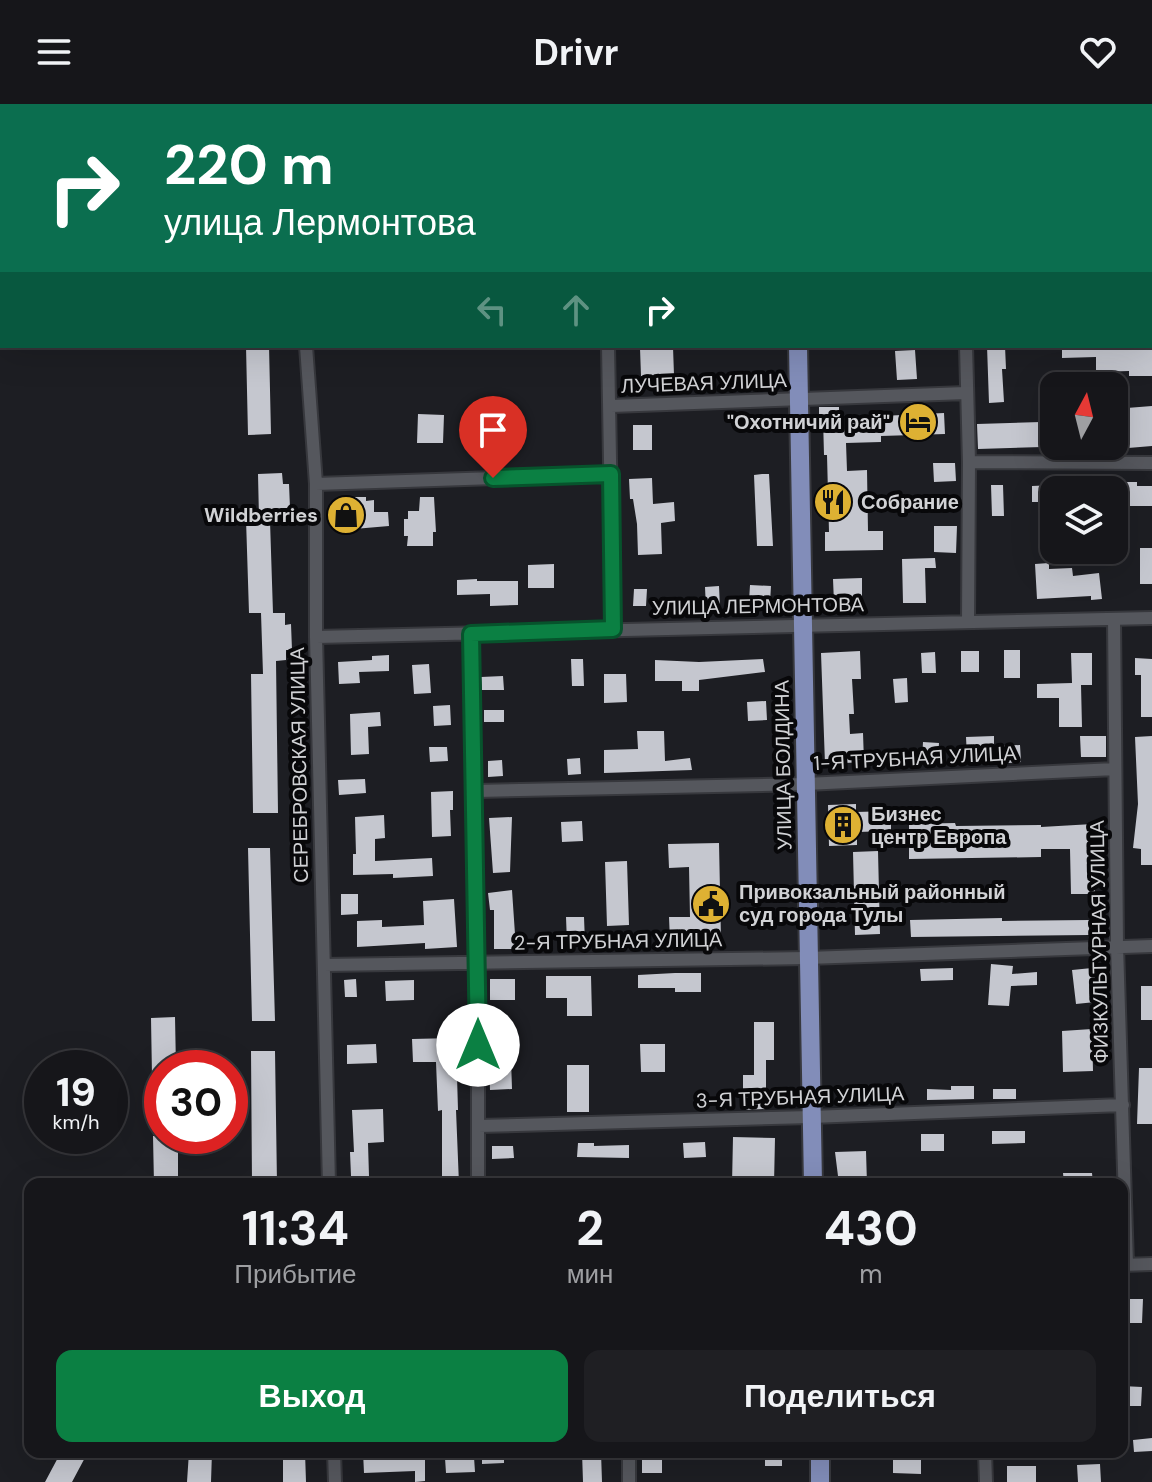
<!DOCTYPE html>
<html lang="ru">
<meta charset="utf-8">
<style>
body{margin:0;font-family:"DM Sans",sans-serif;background:#1f1f23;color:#f1f3f6;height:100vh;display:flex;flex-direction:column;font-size:30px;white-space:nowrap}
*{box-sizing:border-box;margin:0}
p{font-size:26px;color:#9e9fa2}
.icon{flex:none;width:44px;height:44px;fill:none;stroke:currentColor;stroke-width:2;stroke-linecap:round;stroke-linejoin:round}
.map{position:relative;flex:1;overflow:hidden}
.drawer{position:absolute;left:24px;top:1074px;width:1104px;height:280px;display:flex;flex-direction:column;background:#16161a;border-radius:16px;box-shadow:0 8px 32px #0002,0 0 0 2px #353539}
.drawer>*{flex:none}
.top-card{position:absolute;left:0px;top:0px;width:1152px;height:244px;box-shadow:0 8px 32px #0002,0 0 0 2px #353539;background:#0b6e4f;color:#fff;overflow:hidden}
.needle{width:52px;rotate:7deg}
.tools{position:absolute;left:1040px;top:268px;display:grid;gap:16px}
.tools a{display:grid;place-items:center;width:88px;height:88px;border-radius:16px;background:#16161a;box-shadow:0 8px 32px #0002,0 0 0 2px #353539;font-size:40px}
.speed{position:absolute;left:24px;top:946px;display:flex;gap:16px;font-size:40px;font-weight:700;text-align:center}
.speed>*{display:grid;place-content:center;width:104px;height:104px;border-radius:50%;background:#16161a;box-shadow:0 8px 32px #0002,0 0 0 2px #353539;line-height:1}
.speed small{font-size:20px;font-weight:400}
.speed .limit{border:12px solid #d22;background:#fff;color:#111}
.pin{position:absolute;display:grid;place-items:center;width:68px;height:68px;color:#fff;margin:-82px -34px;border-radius:50% 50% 50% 0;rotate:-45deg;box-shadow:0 0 8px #0007}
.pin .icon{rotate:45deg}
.me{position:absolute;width:88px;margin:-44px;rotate:0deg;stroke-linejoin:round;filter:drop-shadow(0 0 6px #0008)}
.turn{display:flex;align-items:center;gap:28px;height:168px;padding:0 32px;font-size:36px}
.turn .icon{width:104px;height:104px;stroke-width:2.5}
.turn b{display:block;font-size:56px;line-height:68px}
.lanes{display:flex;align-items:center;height:76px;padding:0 32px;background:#0003;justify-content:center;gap:40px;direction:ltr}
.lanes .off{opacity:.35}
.eta{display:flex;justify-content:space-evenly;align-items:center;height:136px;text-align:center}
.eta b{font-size:48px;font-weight:700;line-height:56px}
.button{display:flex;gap:16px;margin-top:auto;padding:16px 32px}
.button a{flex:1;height:92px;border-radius:16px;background:#0b8043;color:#fff;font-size:32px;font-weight:700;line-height:92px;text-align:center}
.button a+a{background:#1f1f23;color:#f1f3f6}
header{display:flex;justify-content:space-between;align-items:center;height:104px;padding:0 32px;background:#16161a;font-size:36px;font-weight:700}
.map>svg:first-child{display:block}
.building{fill:#c5c7cf}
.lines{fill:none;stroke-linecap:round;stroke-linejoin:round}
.minor-casing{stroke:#37383d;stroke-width:16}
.primary-casing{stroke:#37383d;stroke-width:22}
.minor{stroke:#55575d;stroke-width:12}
.primary{stroke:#828db9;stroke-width:18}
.route-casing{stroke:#07532c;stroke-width:20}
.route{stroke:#0b8043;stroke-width:14}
.labels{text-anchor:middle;stroke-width:8;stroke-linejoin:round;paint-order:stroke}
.street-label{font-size:20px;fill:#d1d2d5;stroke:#08080a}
.poi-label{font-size:20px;font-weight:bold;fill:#d1d2d5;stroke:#08080a;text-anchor:start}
</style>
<header><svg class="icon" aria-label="menu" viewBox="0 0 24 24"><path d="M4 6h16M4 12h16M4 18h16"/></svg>Drivr<svg class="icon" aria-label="heart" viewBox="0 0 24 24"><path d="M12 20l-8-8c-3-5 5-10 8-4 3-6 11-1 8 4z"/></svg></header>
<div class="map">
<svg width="1152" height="1378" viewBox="0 0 1152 1378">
<rect width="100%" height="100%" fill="#1d1e23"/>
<path class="building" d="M246,242h23l2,88 -23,1z
M987,242h18l1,23h-4l2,33 -15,1z
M1062,242h54v3h36v27h-23v-5l-33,1v-15l-34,1z
M673,243l1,28 -33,1 -1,-28z
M915,246l2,29 -20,1 -2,-29z
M1152,302v40l-36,3 -2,-40z
M819,303h20v11l105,-5 1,21 -64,2v6l-35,1 1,28 20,-1 1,61h15v19l-58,1v-19h4l-2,-77h-3l-1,-37h-4z
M418,310l26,1 -1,28h-26z
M1041,318l1,25 -64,2 -1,-25z
M633,321h19v25h-19z
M933,359h22l1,18 -22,1z
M282,369l1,11h6l1,24h-7v13h-13l3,92h12v12l6,-1 1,26h-6v10l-10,1 2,152h-25l-2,-139h12l-2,-61h-12l-3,-94 13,-1 -1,-44z
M762,370h7l4,72h-16l-3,-71z
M652,374l1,26 21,-2 1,19 -14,2 1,31 -24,1 -1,-31 -4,-25h-3l-1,-20z
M1114,378h23v4h15v20h-38z
M991,381h12l1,31h-12z
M1054,381v17h-22v-16z
M349,393h17v4l8,-1v12h14l1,14 -35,3v-3h-14l-1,-25h10z
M420,393h14l2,35h-3v14h-26l1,-10h-4v-17h4v-8h11z
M934,422h23l-1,27 -22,-1z
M1140,444h12v36h-12z
M935,454l1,10h-11l1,35h-23l-1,-44z
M1049,459v6l23,-1 1,8 26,-3 3,26 -11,1v-4l-54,3 -2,-35z
M554,460v24h-26v-23z
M862,474v24l-28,1 -1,-24z
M477,475v2h41v24l-28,1v-12l-33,1v-15z
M750,481l21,1 -1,17 -21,-2z
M719,482l1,22 -14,1 -1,-22z
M634,485h13l-1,17h-13z
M1004,546h16v28h-16z
M860,547l1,28h-9l2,35h-5l1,20 13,-1 1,29 -39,2 -4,-111z
M961,547h18v21h-18z
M935,548l1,21h-14l-1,-20z
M1071,549h21v32h-11l1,42h-23v-29h-22v-14l35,-1z
M389,551v16l-30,1 1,11 -21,1 -1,-22 34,-2v-4z
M1135,554l17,1v58h-11v-42h-6z
M571,555h12l1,27h-12z
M763,555l2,13 -66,8v11h-17v-10h-27v-21l44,2z
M429,560l2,29 -17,1 -2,-29z
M604,570h22l1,28 -23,1z
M503,572l1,14h-22l-1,-13z
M907,574l1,24 -13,1 -2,-24z
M766,597l1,19 -19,1 -1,-19z
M450,601l1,20 -17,1 -1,-20z
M484,606h20v12h-20z
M380,608l1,14 -13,1 1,27 -18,1 -1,-41z
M637,627h27l1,30 25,-3 2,12 -88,3v-23l34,-1z
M994,632v10l26,-1 1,17 -13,1v-7l-41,2 -1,-21z
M1080,632h26v21h-25z
M1152,632v129h-11v-16l-8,-1 5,-44 -3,-67z
M923,638l16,1 -1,18 -16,-1z
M429,643h18l1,14 -18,1z
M580,654l1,16 -13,1 -1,-16z
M502,656l1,16 -15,1v-16z
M365,675l1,14 -27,2 -1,-15z
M453,687v19h-3l1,26 -19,1 -1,-45z
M856,700v8l35,-1v20l-34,1v13l-28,1 -1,-41z
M384,711l1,23 -10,1v22l57,-3 1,18 -40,2v-4l-40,1v-21h3l-1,-37z
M512,713l-2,55 -17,1 -4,-55z
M582,717l1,20 -21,1 -1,-20z
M955,719l1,3 85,-1v2l52,-3 2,70h-24l-1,-45h-29v8l-132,2v-35z
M719,739l2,97 -51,1 -1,-24h21l-1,-50 -20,1 -1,-24z
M248,744h22l5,173h-23z
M878,747l2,83 -25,1 -2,-83z
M627,757l2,64 -22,1 -2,-64z
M512,786l4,59h-22v-39h-4l-2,-17z
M341,790h17v20l-17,1z
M454,795l3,48 -32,2v-6l-68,4v-26l25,-1v7l42,-2 -1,-24z
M566,813h18l1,26h-18z
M1002,814v3l87,-1v15l-178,2 -1,-17z
M991,860l22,2 -1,8 25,-2v13l-26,1 -2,20 -21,-1z
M1102,863l3,34 -29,3 -4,-34z
M953,864v12l-32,1 -1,-12z
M675,869h26v19h-26v-4h-37v-13z
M546,872h45l1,40h-25v-18h-21z
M356,875l1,18h-12l-1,-17z
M490,875h25v21h-25z
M414,876v20l-28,1 -1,-20z
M1141,882h11v34h-11z
M175,913l1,51h-14v66l-9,1 -2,-117z
M754,918h20v38h-8v49l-23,1v-35h11z
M1092,925l1,42 -30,1 -1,-41z
M453,934l2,38h2l1,34h-2l3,74h-17v-74l-4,1 -2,-49h-23l-1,-23z
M376,940l1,19 -30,1v-19z
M640,940h25v28h-24z
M251,947h24l2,133h-25z
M511,955l1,30 -22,1 -1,-30z
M567,961h22v47h-22z
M1139,964h13v56h-15z
M951,982h23v13l-47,1v-11l24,1z
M993,985h23v10h-23z
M383,1005l1,33 -16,1 1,33h-18l-1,-24h4l-2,-42z
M992,1027h33v12l-33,1z
M921,1030h23v17h-23z
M153,1032h25v48h-24z
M733,1033l42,1 -1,46h-42z
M705,1038l1,15 -22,1 -1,-15z
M578,1039h16v3l35,-1v13l-52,-1z
M492,1042h21l1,12 -22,1z
M866,1047l1,33h-28l-4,-32z
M1063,1069h29l1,11h-29z
M1129,1195h14l-1,24h-13z
M1122,1282l20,1 -1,19h-19z
M1152,1334v13l-18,1 -1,-12z
M61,1348h27l-16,30h-27z
M189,1348h23l-1,30h-24z
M283,1348h22l1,30h-23z
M363,1348h34l1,6 27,-2v25l-10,1v-11l-51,2z
M482,1348h22v11l-22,1z
M582,1348h19l1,30h-19z
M642,1348h20v21h-20z
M765,1348h17v14h-17z
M893,1348h28v22l-28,-1z
M474,1353l1,15 -29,1 -1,-15z
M1100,1360l1,18h-23l-1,-17z
M1007,1362h29v16h-29z"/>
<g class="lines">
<g class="minor-casing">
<path id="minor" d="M602,0v2
M961,0l1,2
M1103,0v2
M306,2v-2
M460,2v-2
M1150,61h2
M1150,213h2
M306,242l10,138v153l13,547
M608,242l5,283
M966,242l3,116 -1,160
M611,302l355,-13
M969,358l183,1
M316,380l295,-10
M1114,515l3,327 10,319
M471,530l7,330v220
M316,533l836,-19
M476,687l330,-7 309,-15
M324,861l483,-7 345,-12
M478,1022l333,-9 312,-12
M1122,1161l30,-1
M334,1348l1,30
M629,1348v30
M985,1348l1,30"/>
</g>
<g class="primary-casing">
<path id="primary" d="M795,0v2
M798,242l15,838
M820,1348v30"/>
</g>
<use href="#minor" class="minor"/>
<use href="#primary" class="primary"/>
</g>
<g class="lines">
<g class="route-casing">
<path id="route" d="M478,941l-7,-411 142,-5 -2,-155 -118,4"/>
</g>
<use href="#route" class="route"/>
</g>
<defs>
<g id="hotel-disc" transform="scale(2)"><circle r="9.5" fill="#deb133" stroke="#08080a"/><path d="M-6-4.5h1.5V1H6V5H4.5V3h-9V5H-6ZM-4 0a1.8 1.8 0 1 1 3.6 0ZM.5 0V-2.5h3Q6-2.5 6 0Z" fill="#111"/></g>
<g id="restaurant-disc" transform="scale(2)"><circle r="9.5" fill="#deb133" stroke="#08080a"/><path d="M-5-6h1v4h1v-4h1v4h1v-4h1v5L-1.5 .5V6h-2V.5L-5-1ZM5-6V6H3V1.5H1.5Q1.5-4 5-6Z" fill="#111"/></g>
<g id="shop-disc" transform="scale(2)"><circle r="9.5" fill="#deb133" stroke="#08080a"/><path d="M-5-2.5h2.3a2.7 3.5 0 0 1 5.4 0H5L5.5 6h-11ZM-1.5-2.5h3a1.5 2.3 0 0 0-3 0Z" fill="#111"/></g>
<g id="building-disc" transform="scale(2)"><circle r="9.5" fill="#deb133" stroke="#08080a"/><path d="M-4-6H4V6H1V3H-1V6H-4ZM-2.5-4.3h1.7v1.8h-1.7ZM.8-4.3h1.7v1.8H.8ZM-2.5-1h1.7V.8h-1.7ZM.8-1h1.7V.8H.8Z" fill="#111"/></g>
<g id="civic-disc" transform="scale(2)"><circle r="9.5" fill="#deb133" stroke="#08080a"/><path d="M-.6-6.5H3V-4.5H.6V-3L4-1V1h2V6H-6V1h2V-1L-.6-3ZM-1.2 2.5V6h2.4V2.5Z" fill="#111"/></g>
</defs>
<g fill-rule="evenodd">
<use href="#hotel-disc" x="918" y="318"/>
<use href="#restaurant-disc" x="833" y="398"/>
<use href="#shop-disc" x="346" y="411"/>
<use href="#building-disc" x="843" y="721"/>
<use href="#civic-disc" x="711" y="800"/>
</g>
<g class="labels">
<g class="street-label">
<text transform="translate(704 279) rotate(-2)" y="7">ЛУЧЕВАЯ УЛИЦА</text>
<text transform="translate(758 502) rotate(-1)" y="7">УЛИЦА ЛЕРМОНТОВА</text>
<text transform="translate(915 654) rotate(-3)" y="7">1-Я ТРУБНАЯ УЛИЦА</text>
<text transform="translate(299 661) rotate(-91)" y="7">СЕРЕБРОВСКАЯ УЛИЦА</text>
<text transform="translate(783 661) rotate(-91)" y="7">УЛИЦА БОЛДИНА</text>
<text transform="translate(618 837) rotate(-1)" y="7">2-Я ТРУБНАЯ УЛИЦА</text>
<text transform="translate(1099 838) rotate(-91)" y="7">ФИЗКУЛЬТУРНАЯ УЛИЦА</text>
<text transform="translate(800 993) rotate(-2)" y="7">3-Я ТРУБНАЯ УЛИЦА</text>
</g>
<g class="poi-label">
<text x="890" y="325" text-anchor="end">"Охотничий рай"</text>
<text x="861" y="405">Собрание</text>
<text x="318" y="418" text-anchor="end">Wildberries</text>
<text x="871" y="717">Бизнес<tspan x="871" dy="23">центр Европа</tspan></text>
<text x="739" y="795">Привокзальный районный<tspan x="739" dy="23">суд города Тулы</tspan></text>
</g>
</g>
</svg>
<div class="tools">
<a><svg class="needle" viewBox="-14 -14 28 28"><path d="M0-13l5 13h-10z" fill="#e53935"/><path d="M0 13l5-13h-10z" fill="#9e9fa2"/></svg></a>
<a><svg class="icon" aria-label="layers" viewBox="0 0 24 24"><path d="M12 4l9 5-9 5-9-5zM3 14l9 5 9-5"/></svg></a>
</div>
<div class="speed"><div>19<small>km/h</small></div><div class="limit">30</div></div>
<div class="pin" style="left:493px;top:374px;background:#d93025"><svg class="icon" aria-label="arrive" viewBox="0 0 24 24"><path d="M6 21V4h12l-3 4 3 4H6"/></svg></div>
<svg class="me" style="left:478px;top:941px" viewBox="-20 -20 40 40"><circle r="19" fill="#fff"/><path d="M0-13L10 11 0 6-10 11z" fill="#0b8043"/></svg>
<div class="top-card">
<div class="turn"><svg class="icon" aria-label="right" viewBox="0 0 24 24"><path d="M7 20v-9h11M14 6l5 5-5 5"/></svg><div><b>220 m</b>улица Лермонтова</div></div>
<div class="lanes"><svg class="icon off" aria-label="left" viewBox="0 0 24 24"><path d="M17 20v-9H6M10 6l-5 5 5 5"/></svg><svg class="icon off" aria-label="ahead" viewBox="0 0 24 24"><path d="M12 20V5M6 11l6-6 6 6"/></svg><svg class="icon" aria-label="right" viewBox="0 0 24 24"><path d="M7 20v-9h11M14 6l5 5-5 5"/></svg></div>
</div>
<section class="drawer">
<div class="eta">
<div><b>11:34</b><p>Прибытие</p></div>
<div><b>2</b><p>мин</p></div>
<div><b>430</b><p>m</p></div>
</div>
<div class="button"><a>Выход</a><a>Поделиться</a></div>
</section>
</div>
